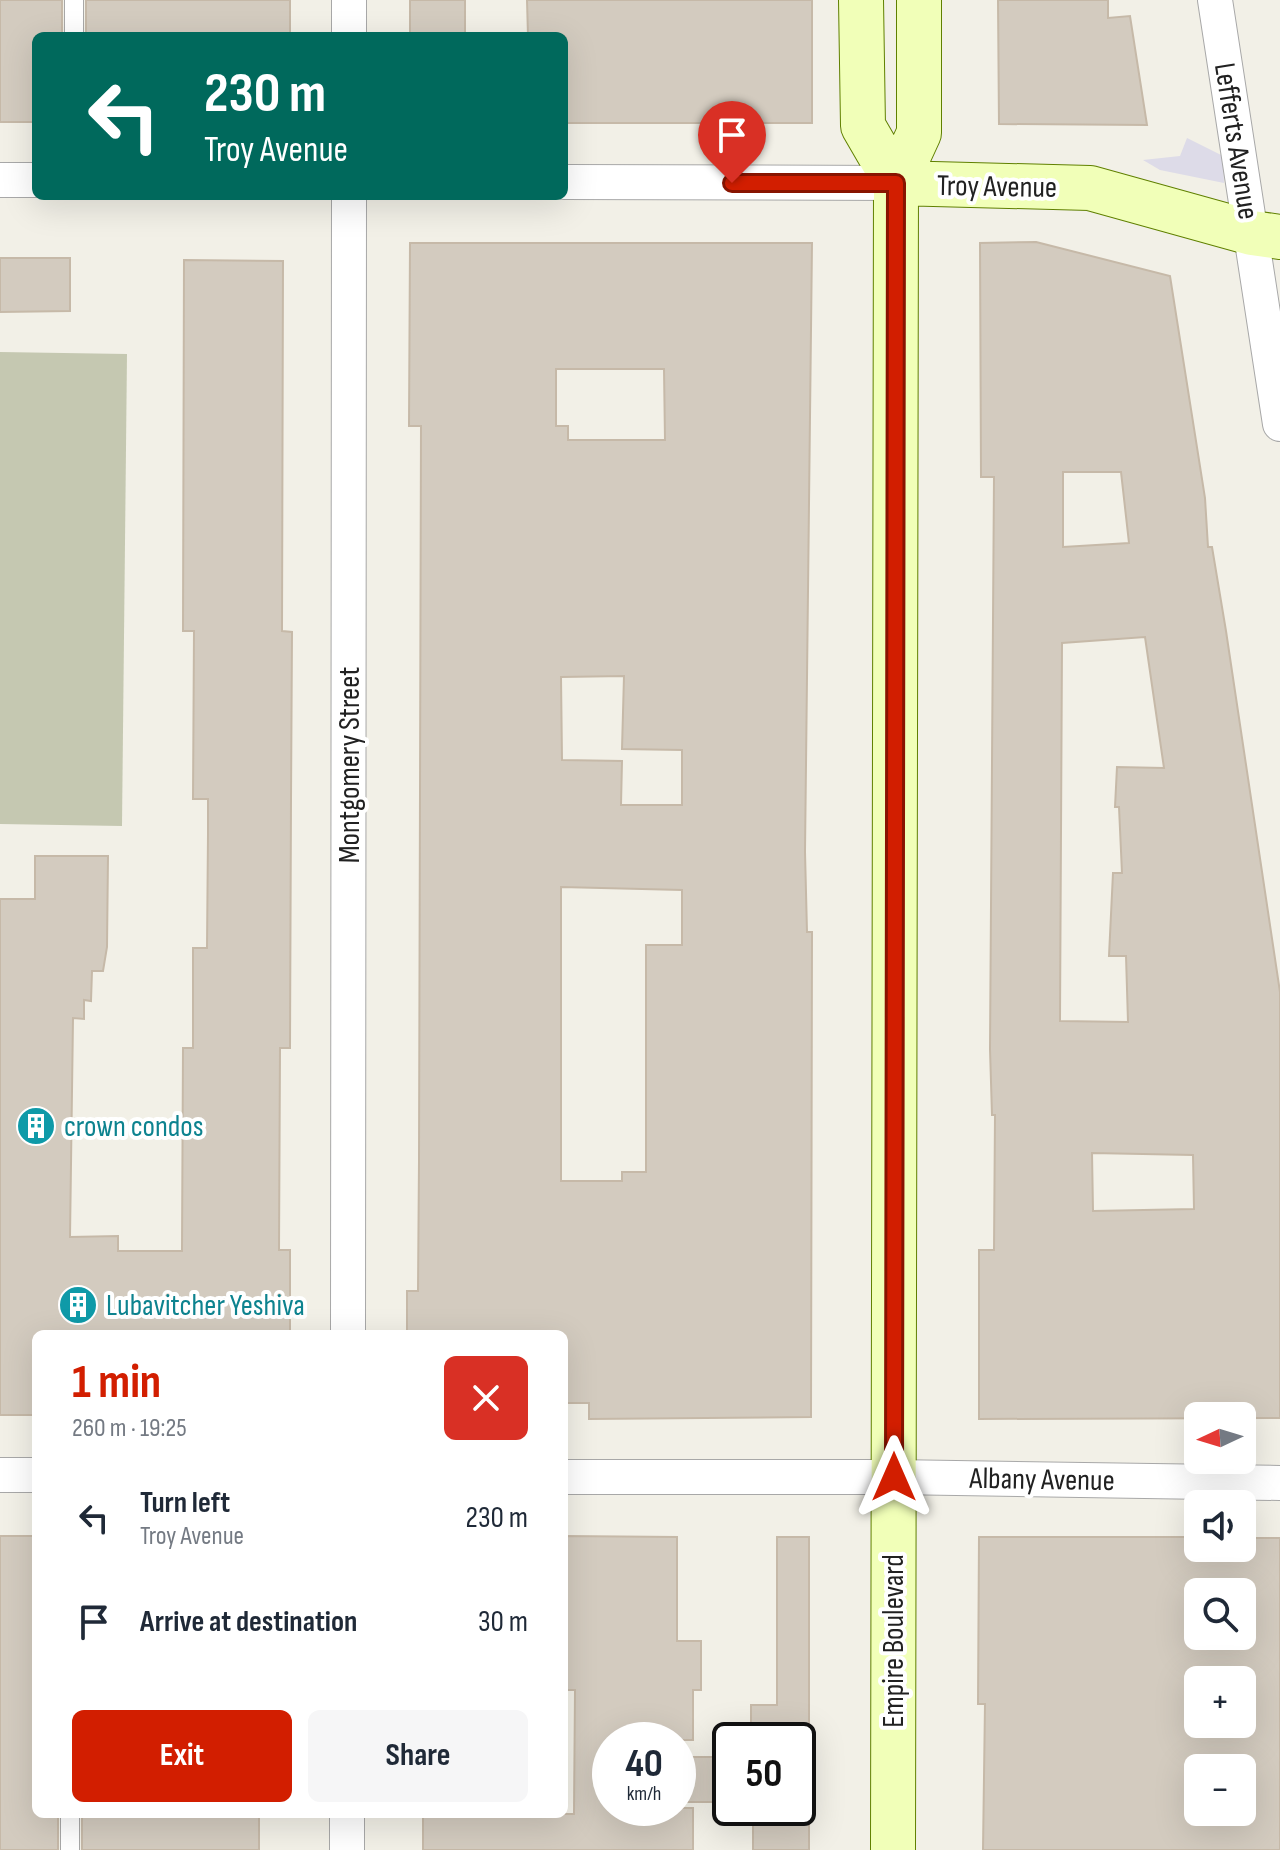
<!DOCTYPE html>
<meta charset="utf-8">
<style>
body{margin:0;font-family:"Sofia Sans Condensed",sans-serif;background:#f6f6f7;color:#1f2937;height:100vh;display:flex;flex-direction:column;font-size:30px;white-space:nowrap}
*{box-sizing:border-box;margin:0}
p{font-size:26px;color:#747a83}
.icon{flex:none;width:44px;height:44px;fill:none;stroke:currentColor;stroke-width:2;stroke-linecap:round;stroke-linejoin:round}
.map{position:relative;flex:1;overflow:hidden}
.details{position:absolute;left:32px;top:1330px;width:536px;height:488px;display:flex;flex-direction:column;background:#fff;border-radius:12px;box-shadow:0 8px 32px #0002}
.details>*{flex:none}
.guide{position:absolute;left:32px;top:32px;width:536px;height:168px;border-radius:12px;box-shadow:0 8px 32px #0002;background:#00695c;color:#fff;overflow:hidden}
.needle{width:52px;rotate:266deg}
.fabs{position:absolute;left:1184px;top:1402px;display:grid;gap:16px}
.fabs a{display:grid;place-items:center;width:72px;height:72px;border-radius:12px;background:#fff;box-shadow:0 8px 32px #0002;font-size:40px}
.speed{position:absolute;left:592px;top:1722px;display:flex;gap:16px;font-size:40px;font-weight:700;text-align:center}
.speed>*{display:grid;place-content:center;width:104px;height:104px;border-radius:50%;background:#fff;box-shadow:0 8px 32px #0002;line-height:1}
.speed small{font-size:20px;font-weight:400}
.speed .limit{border:4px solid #111;border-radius:12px;background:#fff;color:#111}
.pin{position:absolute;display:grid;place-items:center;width:68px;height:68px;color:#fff;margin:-82px -34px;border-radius:50% 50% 50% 0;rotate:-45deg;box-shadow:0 0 8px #0007}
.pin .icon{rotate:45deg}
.me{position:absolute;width:88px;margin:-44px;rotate:0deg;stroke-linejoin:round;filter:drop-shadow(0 0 6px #0008)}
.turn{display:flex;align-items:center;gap:28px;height:168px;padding:0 40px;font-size:36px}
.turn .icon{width:104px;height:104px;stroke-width:2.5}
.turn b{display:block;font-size:56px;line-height:68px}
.round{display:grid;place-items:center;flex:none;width:84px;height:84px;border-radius:12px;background:#f6f6f7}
.overview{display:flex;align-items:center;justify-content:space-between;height:136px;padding:0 40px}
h1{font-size:48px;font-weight:700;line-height:60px;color:#d21e00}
.action{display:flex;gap:16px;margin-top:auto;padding:16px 40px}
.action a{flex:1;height:92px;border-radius:12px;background:#d21e00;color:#fff;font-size:32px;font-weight:700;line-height:92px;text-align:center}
.action a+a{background:#f6f6f7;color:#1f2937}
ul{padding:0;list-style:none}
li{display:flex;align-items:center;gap:24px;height:104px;padding:0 40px}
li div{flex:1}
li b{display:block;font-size:30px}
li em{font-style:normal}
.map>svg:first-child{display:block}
.construction{fill:#c5c8b1}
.plaza{fill:#dddbe8}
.building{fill:#d3cbbf;stroke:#c6b9a8;stroke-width:2;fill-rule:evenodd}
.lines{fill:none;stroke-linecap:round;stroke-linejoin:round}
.lane-casing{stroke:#a8a8a8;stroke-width:20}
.street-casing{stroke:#a8a8a8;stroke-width:36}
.secondary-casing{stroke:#608000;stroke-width:46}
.lane{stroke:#fff;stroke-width:18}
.street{stroke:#fff;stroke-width:34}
.secondary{stroke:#f1ffb8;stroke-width:44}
.route-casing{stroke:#881400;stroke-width:20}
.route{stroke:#d21e00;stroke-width:14}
.labels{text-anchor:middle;stroke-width:8;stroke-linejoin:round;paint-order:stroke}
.street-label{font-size:30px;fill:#212121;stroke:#fff}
.culture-label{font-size:30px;fill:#0d838f;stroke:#fff;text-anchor:start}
</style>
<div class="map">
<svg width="1280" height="1850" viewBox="0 0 1280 1850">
<rect width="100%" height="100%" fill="#f2f0e7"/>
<path class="construction" d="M0,352l127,2 -5,472 -122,-2z"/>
<path class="plaza" d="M1187,138l36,18 1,27 -64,-13 -17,-10 37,-4z"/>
<path class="building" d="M0,0h62v36h-26v86h-36z
M86,0h204v36h-204z
M410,0h55v36h-55z
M527,0h285v123h-248v-87h-36z
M998,0h110v18l22,-2 17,109 -148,-1z
M1036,242l134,34 35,222 3,49h4l14,84 54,361v426l-301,1v-169h15l1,-135h-3l-2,-66 4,-572h-13l-1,-234zM1063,472h58l8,71 -66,4zM1145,637l19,131 -47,-1 -2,40h4l3,66h-9l-4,83h17l2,66 -68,-1 2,-378zM1092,1153l101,2 1,54 -101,2z
M410,243h402l-7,609 2,80h5l-1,485 -222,2v-16h-25v-69h-157v-43h11l1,-130 2,-735h-12zM556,369h108l1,71h-97v-14h-12zM624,676l-2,73 60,1v55h-61l1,-44 -60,-1 -1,-83zM561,887l121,3v55h-36v227h-24v9h-61z
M0,258h70v53l-70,1z
M184,260l99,1 -1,370 10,1 -1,168 -1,248h-10l-1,202h11v84h-254v81h-36v-516h35v-43h73l-1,91 -4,24h-11l-1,30 -7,-1v19l-11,-1 -3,219 48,-1v15h64l1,-203h10v-100h14l1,-114v-35h-15l1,-168h-11z
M0,1536h36v278h22v36h-58z
M564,1536l113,1v104h24v49h-8v50h-86l-3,64 3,4h86v42h-270v-36h151l1,-124h-11z
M777,1537h32v203h-58v-35h26z
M979,1537h219v11h44v-10h38v312h-297l2,-146h-7zM1198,1592h44v44h-44zM1198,1680h44v44h-44zM1198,1768h44v44h-44z
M678,1757h52v45h-52z
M753,1808h56v42h-56z
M82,1814h177v36h-177z"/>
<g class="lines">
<g class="lane-casing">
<path id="lane" d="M74,0v36
M70,1814v36"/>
</g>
<g class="street-casing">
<path id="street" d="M1215,0l65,424
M349,36v-36
M0,180h36
M564,182l332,1
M348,1334l1,-1138
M0,1475h36
M564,1477h330l386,6
M347,1850v-36"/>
</g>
<g class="secondary-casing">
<path id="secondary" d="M861,0l2,126 33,57
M896,183l194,5 162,45 28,4
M893,1850l3,-1667 23,-50v-133"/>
</g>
<use href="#lane" class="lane"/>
<use href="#street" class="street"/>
<use href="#secondary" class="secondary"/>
</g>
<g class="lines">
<g class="route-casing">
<path id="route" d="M732,183h164l-2,1294"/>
</g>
<use href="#route" class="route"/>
</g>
<defs>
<g id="building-disc" transform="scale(2)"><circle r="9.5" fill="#0f9aa8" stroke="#fff"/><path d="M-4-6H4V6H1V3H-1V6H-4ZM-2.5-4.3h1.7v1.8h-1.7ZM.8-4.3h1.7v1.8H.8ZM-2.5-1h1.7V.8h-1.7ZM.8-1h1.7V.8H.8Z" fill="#fff"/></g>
</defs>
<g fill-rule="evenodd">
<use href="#building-disc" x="36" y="1126"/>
<use href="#building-disc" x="78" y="1305"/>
</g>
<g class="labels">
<g class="street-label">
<text transform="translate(1237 141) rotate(81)" y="10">Lefferts Avenue</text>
<text transform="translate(997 186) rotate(1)" y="10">Troy Avenue</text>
<text transform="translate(349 765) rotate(-90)" y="10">Montgomery Street</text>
<text transform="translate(1042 1479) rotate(1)" y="10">Albany Avenue</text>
<text transform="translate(893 1641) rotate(-90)" y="10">Empire Boulevard</text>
</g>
<g class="culture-label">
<text x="64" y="1136">crown condos</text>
<text x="106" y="1315">Lubavitcher Yeshiva</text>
</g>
</g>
</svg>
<div class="fabs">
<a><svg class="needle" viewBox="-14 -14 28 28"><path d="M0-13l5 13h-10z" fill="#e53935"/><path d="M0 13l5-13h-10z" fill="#747a83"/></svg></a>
<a><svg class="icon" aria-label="sound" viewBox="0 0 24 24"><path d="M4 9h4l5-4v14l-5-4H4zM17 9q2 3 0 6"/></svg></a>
<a><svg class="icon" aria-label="search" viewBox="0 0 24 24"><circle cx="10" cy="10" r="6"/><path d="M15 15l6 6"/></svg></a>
<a>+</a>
<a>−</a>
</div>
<div class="speed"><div>40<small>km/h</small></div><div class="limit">50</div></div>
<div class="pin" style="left:732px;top:183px;background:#d93025"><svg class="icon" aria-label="arrive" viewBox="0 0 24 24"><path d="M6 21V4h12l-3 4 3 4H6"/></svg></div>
<svg class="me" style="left:894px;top:1477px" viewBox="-20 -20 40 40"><path d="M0-17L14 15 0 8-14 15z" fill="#d21e00" stroke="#fff" stroke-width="4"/></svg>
<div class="guide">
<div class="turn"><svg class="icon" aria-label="left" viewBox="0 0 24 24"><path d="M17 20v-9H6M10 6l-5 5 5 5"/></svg><div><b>230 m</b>Troy Avenue</div></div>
</div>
<section class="details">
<div class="overview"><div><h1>1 min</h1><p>260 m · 19:25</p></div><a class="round" style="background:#d93025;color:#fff"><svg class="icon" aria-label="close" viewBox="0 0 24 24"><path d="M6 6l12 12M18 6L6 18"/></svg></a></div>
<ul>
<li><svg class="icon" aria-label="left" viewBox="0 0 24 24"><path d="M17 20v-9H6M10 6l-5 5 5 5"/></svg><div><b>Turn left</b><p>Troy Avenue</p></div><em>230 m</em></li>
<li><svg class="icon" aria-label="arrive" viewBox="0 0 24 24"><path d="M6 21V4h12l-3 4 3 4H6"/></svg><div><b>Arrive at destination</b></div><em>30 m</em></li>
</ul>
<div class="action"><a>Exit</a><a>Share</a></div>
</section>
</div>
